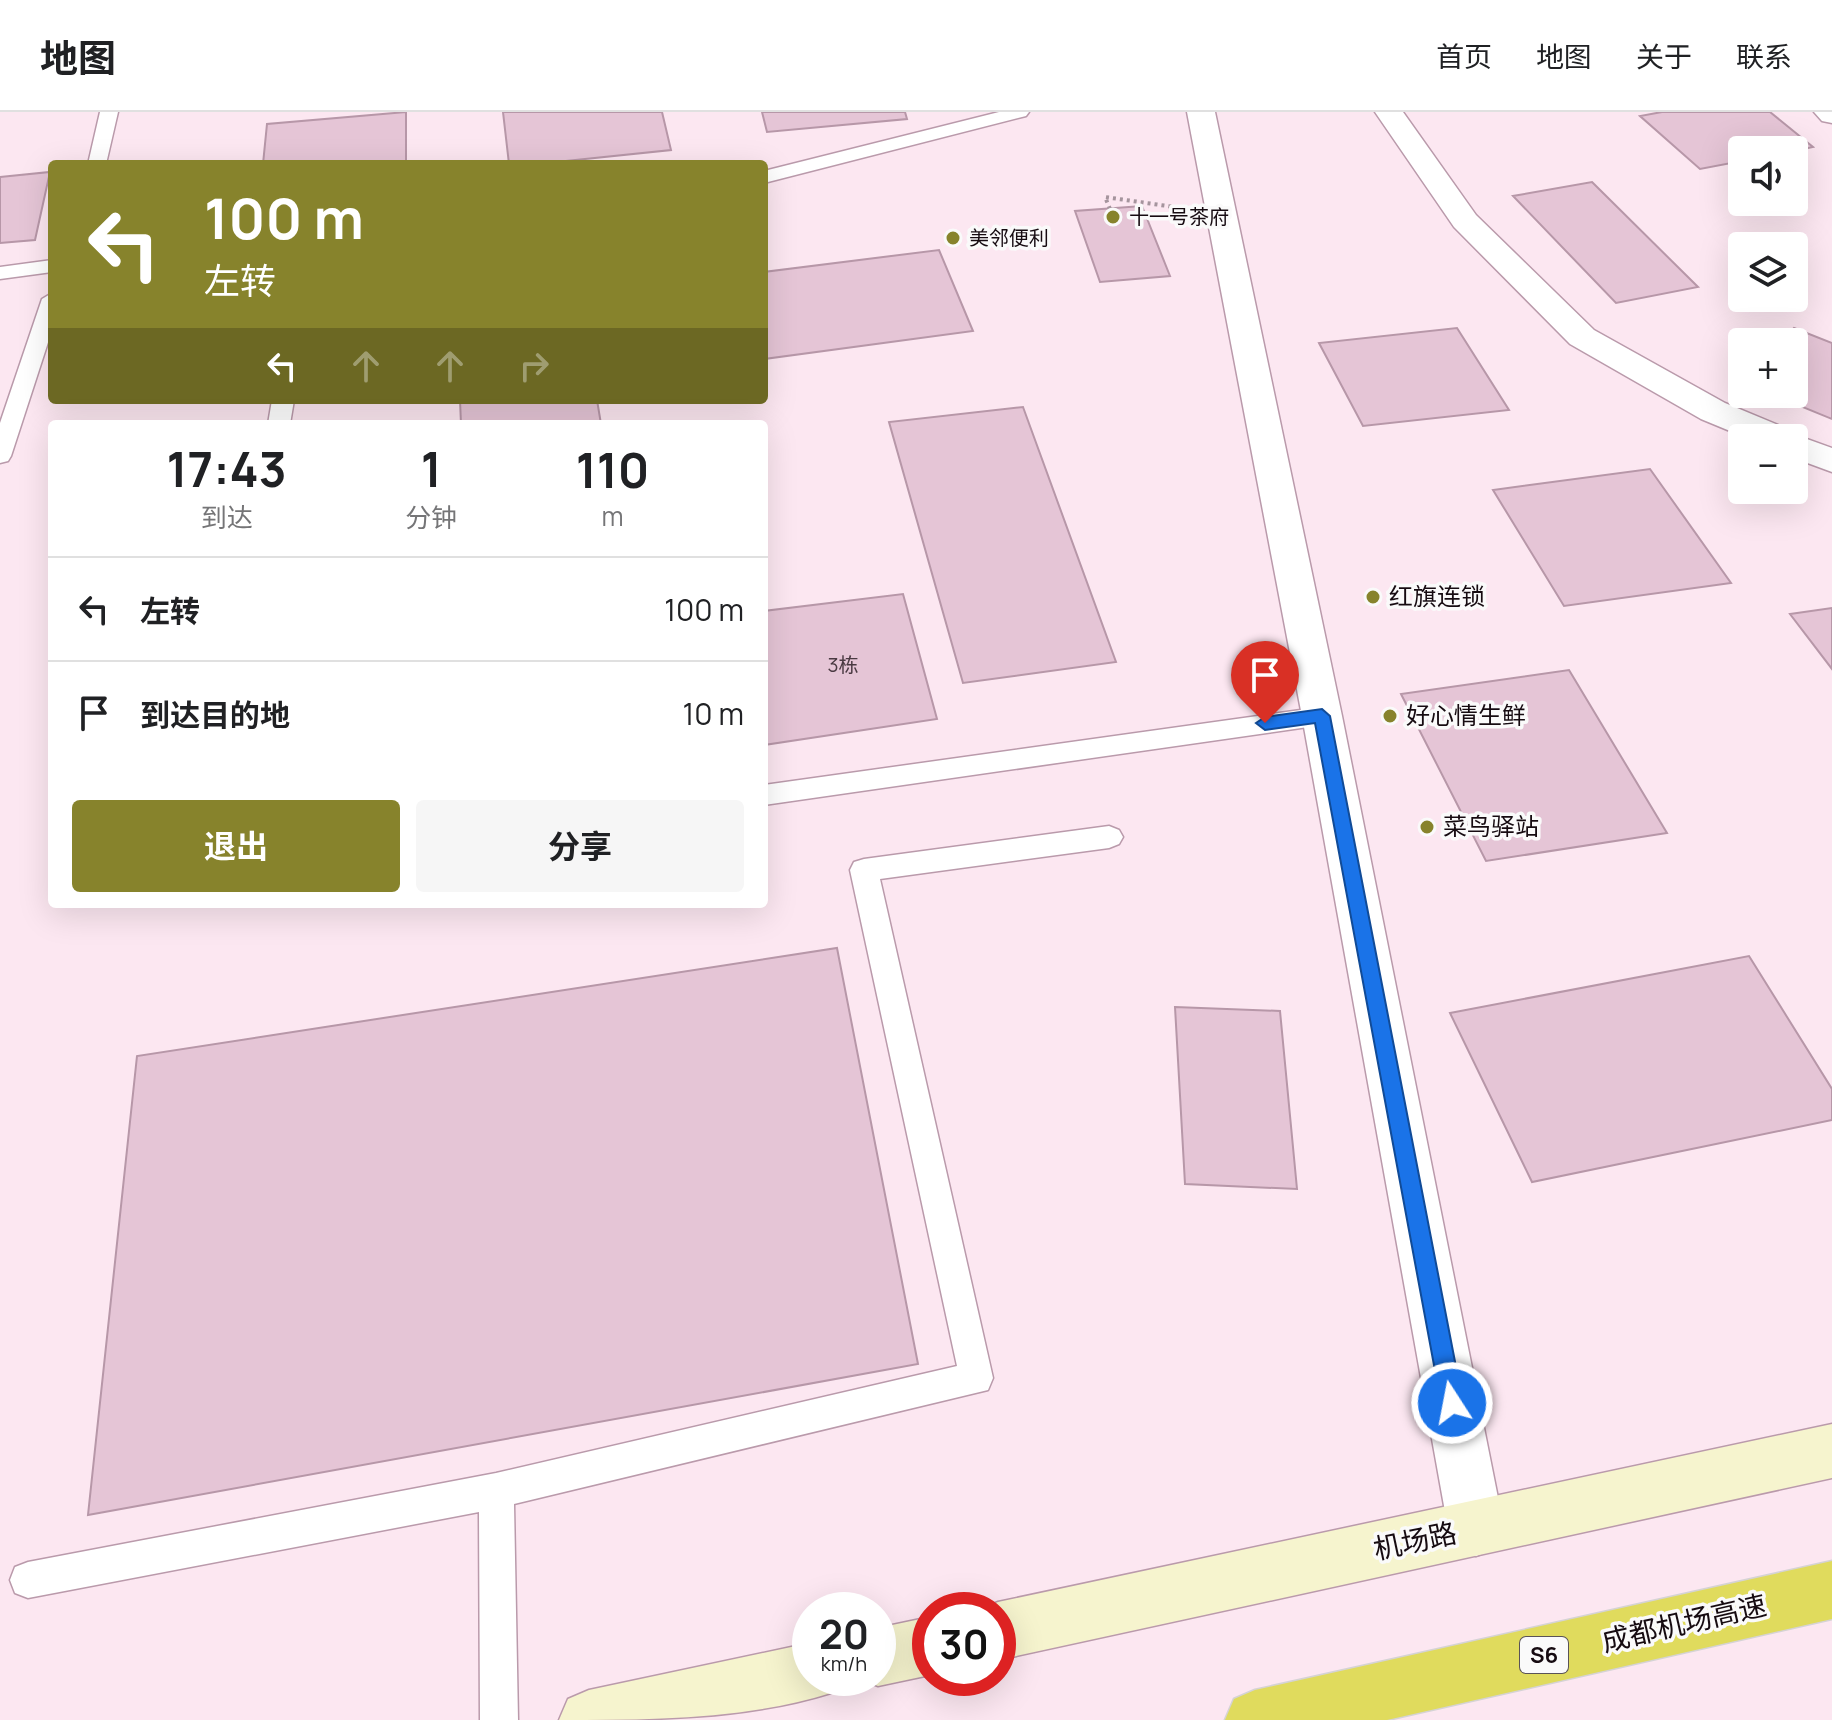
<!DOCTYPE html>
<html lang="zh">
<meta charset="utf-8">
<style>
body{margin:0;font-family:Manrope,"Noto Sans SC",sans-serif;background:#f6f6f6;color:#202124;height:100vh;display:flex;flex-direction:column;font-size:30px;white-space:nowrap}
*{box-sizing:border-box;margin:0}
p{font-size:26px;color:#757577}
.icon{flex:none;width:44px;height:44px;fill:none;stroke:currentColor;stroke-width:2;stroke-linecap:round;stroke-linejoin:round}
.map{position:relative;flex:1;overflow:hidden}
.sheet{position:absolute;left:48px;top:308px;width:720px;height:488px;display:flex;flex-direction:column;background:#fff;border-radius:8px;box-shadow:0 8px 32px #0002}
.sheet>*{flex:none}
.hud{position:absolute;left:48px;top:48px;width:720px;height:244px;border-radius:8px;box-shadow:0 8px 32px #0002;background:#87832c;color:#fff;overflow:hidden}
.controls{position:absolute;left:1728px;top:24px;display:grid;gap:16px}
.controls a{display:grid;place-items:center;width:80px;height:80px;border-radius:8px;background:#fff;box-shadow:0 8px 32px #0002;font-size:40px}
.speed{position:absolute;left:792px;top:1480px;display:flex;gap:16px;font-size:40px;font-weight:700;text-align:center}
.speed>*{display:grid;place-content:center;width:104px;height:104px;border-radius:50%;background:#fff;box-shadow:0 8px 32px #0002;line-height:1}
.speed small{font-size:20px;font-weight:400}
.speed .limit{border:12px solid #d22;background:#fff;color:#111}
.pin{position:absolute;display:grid;place-items:center;width:68px;height:68px;color:#fff;margin:-82px -34px;border-radius:50% 50% 50% 0;rotate:-45deg;box-shadow:0 0 8px #0007}
.pin .icon{rotate:45deg}
.me{position:absolute;width:88px;margin:-44px;rotate:349deg;stroke-linejoin:round;filter:drop-shadow(0 0 6px #0008)}
.turn{display:flex;align-items:center;gap:28px;height:168px;padding:0 24px;font-size:36px}
.turn .icon{width:104px;height:104px;stroke-width:2.5}
.turn b{display:block;font-size:56px;line-height:68px}
.lanes{display:flex;align-items:center;height:76px;padding:0 24px;background:#0003;justify-content:center;gap:40px;direction:ltr}
.lanes .off{opacity:.35}
.eta{display:flex;justify-content:space-evenly;align-items:center;height:136px;text-align:center}
.eta b{font-size:48px;font-weight:700;line-height:56px}
.primary-button{display:flex;gap:16px;margin-top:auto;padding:16px 24px}
.primary-button a{flex:1;height:92px;border-radius:8px;background:#87832c;color:#fff;font-size:32px;font-weight:700;line-height:92px;text-align:center}
.primary-button a+a{background:#f6f6f6;color:#202124}
ul{padding:0;list-style:none}
li{display:flex;align-items:center;gap:24px;height:104px;padding:0 24px;border-top:2px solid #e0e0e0}
li div{flex:1}
li b{display:block;font-size:30px}
li em{font-style:normal}
header{display:flex;align-items:center;gap:48px;box-sizing:border-box;height:112px;padding:0 40px;background:#fff;border-bottom:2px solid #e0e0e0}
header strong{font-size:38px}
nav{display:flex;gap:44px;margin-inline-start:auto;font-size:28px}
.map>svg:first-child{display:block}
.building{fill:#e5c5d6;stroke:#b797a8;stroke-width:2}
.lines{fill:none;stroke-linecap:round;stroke-linejoin:round}
.service-casing{stroke:#ba9aab;stroke-width:3}
.minor-casing{stroke:#ba9aab;stroke-width:3}
.secondary-casing{stroke:#ba9aab;stroke-width:3}
.motorway-casing{stroke:#d5d3d4;stroke-width:3}
.path{stroke:#a5949d;stroke-width:4;stroke-dasharray:3 4;stroke-linecap:butt}
.service{fill:#fff;fill-rule:evenodd}
.minor{fill:#fff;fill-rule:evenodd}
.secondary{fill:#f6f4ce;fill-rule:evenodd}
.motorway{fill:#e0db5d;fill-rule:evenodd}
.route{fill:#1a73e8;stroke:#114b97;stroke-width:2}
.poi-dot{fill:#87832c;stroke:#fafafa;stroke-width:3}
.labels{text-anchor:middle;stroke-width:7;stroke-linejoin:round;paint-order:stroke}
.far-poi-label{font-size:20px;fill:#160b11;stroke:#fafafa;text-anchor:start}
.number-label{font-size:20px;fill:#4a3a42}
.shield{fill:#fafafa;stroke:#5a5357;stroke-width:2}
.shield-label{font-size:22px;font-weight:bold;fill:#160b11}
.poi-label{font-size:24px;fill:#160b11;stroke:#fafafa;text-anchor:start}
.near-street-label{font-size:28px;fill:#160b11;stroke:#fafafa}
</style>
<header>
<strong>地图</strong>
<nav><a>首页</a><a>地图</a><a>关于</a><a>联系</a></nav>
</header>
<div class="map">
<svg width="1832" height="1608" viewBox="0 0 1832 1608">
<rect width="100%" height="100%" fill="#fce7f1"/>
<path class="building" d="M406,0v52h-143l4,-40z
M503,0h159l9,38 -134,14h-28z
M762,0h143l2,7 -140,13z
M1662,0h108l43,35 -19,4 -52,-1v11l-42,8 -60,-53z
M50,60l-15,68 -35,3v-66z
M1592,70l106,105 -82,16 -103,-107z
M1142,94l28,70 -70,6 -25,-71z
M939,138l34,81 -209,28v-87z
M1457,216l52,82 -146,16 -44,-83z
M1794,216l38,15v76l-61,-25h23v-52h-12z
M460,288h137l4,24h-140z
M1023,295l93,255 -153,21 -74,-261z
M1650,357l81,114 -167,23 -71,-116z
M903,482l34,125 -173,26v-134z
M1832,496v61l-42,-55z
M1569,558l98,163 -181,28 -85,-167z
M837,836l81,416 -830,151 49,-459z
M1749,844l83,133v31l-300,62 -82,-169z
M1175,895l105,4 17,178 -112,-5z"/>
<g class="lines">
<g class="service-casing">
<path id="service" d="M100,0h18l-12,52h-18z
M999,0h30l-3,4 -262,67v-12z
M52,148v12l-52,7v-12z
M52,181v37l-41,126 -3,5 -8,2v-40l42,-124z
M272,288h22l-4,24h-22z
M1322,595l9,2 4,7 -4,7 -9,2 -558,80v-20z
M1109,714l10,4 4,7 -4,7 -10,4 -229,31 113,499 -5,12 -474,114 4,216h-38l-1,-208 -451,86 -13,-5 -5,-13 5,-13 13,-5 468,-89 461,-107 -107,-496 4,-8 10,-3z"/>
</g>
<g class="minor-casing">
<path id="minor" d="M1187,0h28l127,604 162,812 -8,20 -20,8 -20,-8 -8,-20 -146,-812z
M1375,0h28l73,103 118,115 131,73 65,27 3,4 39,14v24l-38,-14v-20h-47l-46,-19 -131,-75 -116,-117z
M1814,0h18v11l-10,-2z"/>
</g>
<g class="secondary-casing">
<path id="secondary" d="M1832,1312v54l-834,182v-50h-19l19,-8z
M930,1505v58l-52,11 -20,-8h20v-50z
M810,1531v35h27l-6,15c-86,27 -181,27 -272,27l9,-21 21,-9z"/>
</g>
<g class="motorway-casing">
<path id="motorway" d="M1832,1449v58l-445,101h-162l9,-21 21,-9z"/>
</g>
<path class="path" d="M1110,97l-5,-12 76,11"/>
<use href="#service" class="service"/>
<use href="#minor" class="minor"/>
<use href="#secondary" class="secondary"/>
<use href="#motorway" class="motorway"/>
</g>
<path class="route" d="M1322,597l8,7 133,687 -3,8 -8,3 -7,-3 -4,-8 -126,-680 -50,7 -9,-7 9,-6z"/>
<g class="poi-dot">
<circle cx="1113" cy="105" r="8"/>
<circle cx="953" cy="126" r="8"/>
<circle cx="1373" cy="485" r="8"/>
<circle cx="1390" cy="604" r="8"/>
<circle cx="1427" cy="715" r="8"/>
</g>
<g class="labels">
<g class="far-poi-label">
<text x="1129" y="112">十一号茶府</text>
<text x="969" y="133">美邻便利</text>
</g>
<g class="number-label">
<text x="843" y="560">3栋</text>
</g>
<rect class="shield" x="1520" y="1525" width="48" height="36" rx="6"/>
<g class="shield-label">
<text x="1544" y="1551">S6</text>
</g>
<g class="poi-label">
<text x="1389" y="493">红旗连锁</text>
<text x="1406" y="612">好心情生鲜</text>
<text x="1443" y="723">菜鸟驿站</text>
</g>
<g class="near-street-label">
<text transform="translate(1415 1429) rotate(-12)" y="10">机场路</text>
<text transform="translate(1684 1511) rotate(-13)" y="10">成都机场高速</text>
</g>
</g>
</svg>
<div class="controls">
<a><svg class="icon" aria-label="sound" viewBox="0 0 24 24"><path d="M4 9h4l5-4v14l-5-4H4zM17 9q2 3 0 6"/></svg></a>
<a><svg class="icon" aria-label="layers" viewBox="0 0 24 24"><path d="M12 4l9 5-9 5-9-5zM3 14l9 5 9-5"/></svg></a>
<a>+</a>
<a>−</a>
</div>
<div class="speed"><div>20<small>km/h</small></div><div class="limit">30</div></div>
<div class="pin" style="left:1265px;top:611px;background:#d93025"><svg class="icon" aria-label="arrive" viewBox="0 0 24 24"><path d="M6 21V4h12l-3 4 3 4H6"/></svg></div>
<svg class="me" style="left:1452px;top:1291px" viewBox="-20 -20 40 40"><circle r="17" fill="#1a73e8" stroke="#fff" stroke-width="3"/><path d="M0-11L8 9 0 5-8 9z" fill="#fff"/></svg>
<div class="hud">
<div class="turn"><svg class="icon" aria-label="left" viewBox="0 0 24 24"><path d="M17 20v-9H6M10 6l-5 5 5 5"/></svg><div><b>100 m</b>左转</div></div>
<div class="lanes"><svg class="icon" aria-label="left" viewBox="0 0 24 24"><path d="M17 20v-9H6M10 6l-5 5 5 5"/></svg><svg class="icon off" aria-label="ahead" viewBox="0 0 24 24"><path d="M12 20V5M6 11l6-6 6 6"/></svg><svg class="icon off" aria-label="ahead" viewBox="0 0 24 24"><path d="M12 20V5M6 11l6-6 6 6"/></svg><svg class="icon off" aria-label="right" viewBox="0 0 24 24"><path d="M7 20v-9h11M14 6l5 5-5 5"/></svg></div>
</div>
<section class="sheet">
<div class="eta">
<div><b>17:43</b><p>到达</p></div>
<div><b>1</b><p>分钟</p></div>
<div><b>110</b><p>m</p></div>
</div>
<ul>
<li><svg class="icon" aria-label="left" viewBox="0 0 24 24"><path d="M17 20v-9H6M10 6l-5 5 5 5"/></svg><div><b>左转</b></div><em>100 m</em></li>
<li><svg class="icon" aria-label="arrive" viewBox="0 0 24 24"><path d="M6 21V4h12l-3 4 3 4H6"/></svg><div><b>到达目的地</b></div><em>10 m</em></li>
</ul>
<div class="primary-button"><a>退出</a><a>分享</a></div>
</section>
</div>
